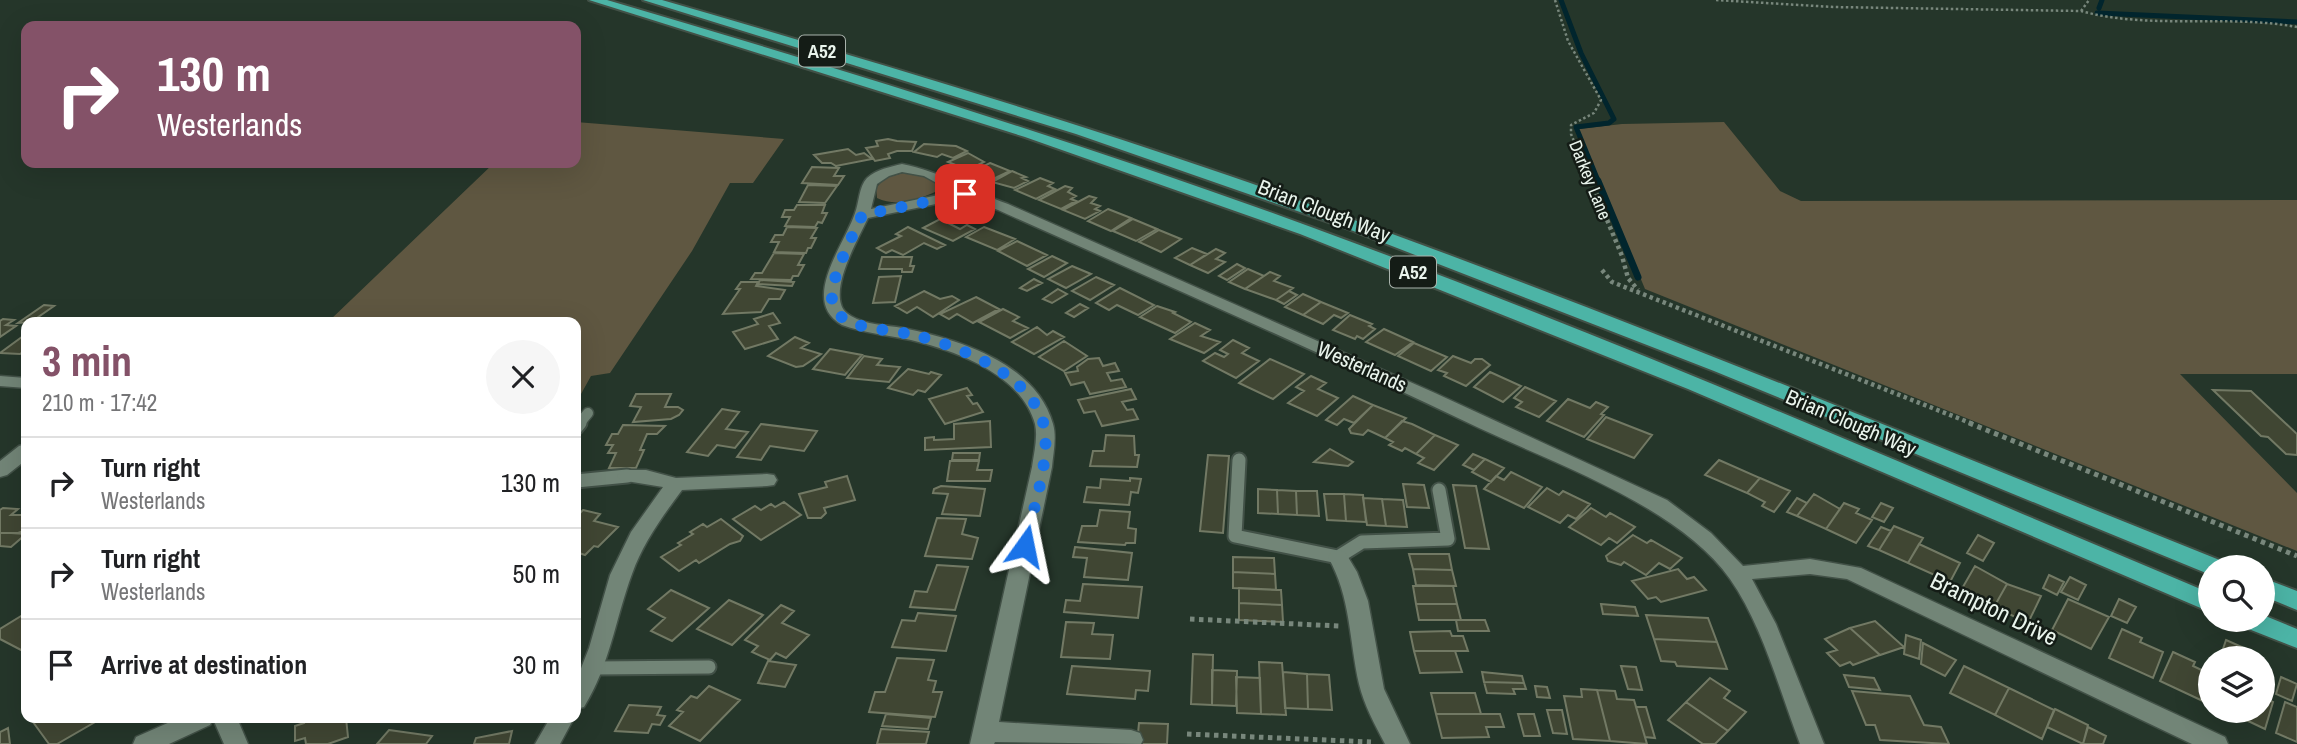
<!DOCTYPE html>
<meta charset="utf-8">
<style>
body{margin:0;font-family:"Archivo Narrow",sans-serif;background:#f6f6f6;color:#202124;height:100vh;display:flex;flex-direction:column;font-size:26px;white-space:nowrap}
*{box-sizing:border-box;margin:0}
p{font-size:23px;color:#757577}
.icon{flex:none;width:38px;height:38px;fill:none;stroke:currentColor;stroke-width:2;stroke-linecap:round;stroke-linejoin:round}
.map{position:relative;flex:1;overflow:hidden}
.drawer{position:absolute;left:21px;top:317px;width:560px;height:406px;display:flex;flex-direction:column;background:#fff;border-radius:14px;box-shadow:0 7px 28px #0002}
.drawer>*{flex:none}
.banner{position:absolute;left:21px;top:21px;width:560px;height:147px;border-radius:14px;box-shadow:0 7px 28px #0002;background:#845268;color:#fff;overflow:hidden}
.tools{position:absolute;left:2198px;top:555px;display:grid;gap:14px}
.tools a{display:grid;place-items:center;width:77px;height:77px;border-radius:50%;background:#fff;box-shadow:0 7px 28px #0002;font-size:35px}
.pin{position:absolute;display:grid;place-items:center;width:60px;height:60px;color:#fff;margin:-30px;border-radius:14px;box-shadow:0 4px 10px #0006}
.me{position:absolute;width:77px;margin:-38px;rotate:12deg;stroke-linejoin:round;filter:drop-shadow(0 0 5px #0008)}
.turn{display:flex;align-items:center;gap:24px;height:147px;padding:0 21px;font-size:32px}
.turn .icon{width:91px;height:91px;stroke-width:2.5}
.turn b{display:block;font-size:49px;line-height:60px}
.round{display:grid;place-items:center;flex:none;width:74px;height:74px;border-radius:37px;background:#f6f6f6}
.head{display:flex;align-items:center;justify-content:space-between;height:119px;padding:0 21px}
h1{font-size:42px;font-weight:700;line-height:52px;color:#845268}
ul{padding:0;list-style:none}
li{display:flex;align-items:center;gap:21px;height:91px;padding:0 21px;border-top:2px solid #e0e0e0}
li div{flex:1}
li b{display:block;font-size:26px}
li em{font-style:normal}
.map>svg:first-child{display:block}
.green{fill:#5f5741}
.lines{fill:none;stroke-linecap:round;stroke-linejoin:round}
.stream-far1{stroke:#01252d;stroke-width:5}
.stream{stroke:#01252d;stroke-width:7}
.building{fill:#404633;stroke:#727964;stroke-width:2}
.service-far1-casing{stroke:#425147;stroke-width:13}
.service-casing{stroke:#425147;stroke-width:17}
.minor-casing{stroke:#425147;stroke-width:3}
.trunk-casing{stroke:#425147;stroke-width:4}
.path-far2{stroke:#78877c;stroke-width:2.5;stroke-dasharray:2.5 2.5;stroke-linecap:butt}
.path-far1{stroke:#78877c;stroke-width:4.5;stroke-dasharray:3.5 3.5;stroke-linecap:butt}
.path{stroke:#78877c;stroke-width:5;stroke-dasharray:4.5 4.5;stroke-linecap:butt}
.service-far1{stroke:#728577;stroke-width:10}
.service{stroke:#728577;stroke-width:13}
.minor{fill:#728577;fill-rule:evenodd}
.trunk{fill:#4cb4a6;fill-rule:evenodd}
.route{stroke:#1a73e8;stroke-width:12;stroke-dasharray:0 21.6}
.labels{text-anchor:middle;stroke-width:5;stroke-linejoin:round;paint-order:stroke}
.far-street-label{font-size:18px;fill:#e9f4ec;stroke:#141c16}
.shield{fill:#141c16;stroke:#a9b3ac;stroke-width:2}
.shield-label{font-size:19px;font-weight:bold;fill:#e9f4ec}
.street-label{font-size:21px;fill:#e9f4ec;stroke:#141c16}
.near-street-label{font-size:24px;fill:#e9f4ec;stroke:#141c16}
</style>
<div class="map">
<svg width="2297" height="744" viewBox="0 0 2297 744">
<rect width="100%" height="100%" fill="#25362a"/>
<path class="green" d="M576,122l208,17 -31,44h-23l-38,68 -82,122 -19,3 -15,27v-81h-248l166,-159h82z
M1724,122l56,69 21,10 496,-1v174h-117l117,119v58l-652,-262 -67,-160 44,-5z
M903,173c13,1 25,3 35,12l-1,6c-19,9 -41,16 -60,7l-1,-10 9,-10z"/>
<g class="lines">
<path class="stream-far1" d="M1561,0l20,53 33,66 -5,4 -33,4 23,56
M2099,8l3,-8
M2097,13l200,9"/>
<path class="stream" d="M1598,181l40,96"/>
</g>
<path class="building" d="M888,139l9,2 19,1 -4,9h-15l-9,3 2,4 -15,3 -9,-13 12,-2 -2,-5z
M924,144l32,2 11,5 -14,7 -11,-4 -5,3 -23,-5z
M848,149l8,6 8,-2 8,6 -36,7 -5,-3h-9l-8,-8z
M968,153l16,9 -16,8 -20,-8z
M990,163l20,8 -19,9 -20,-8z
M812,167l27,1 -5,8h10l-6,9 -36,-2z
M1012,171l14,6 -4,1 6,3 -14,7 -22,-6z
M1040,178l13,5 -5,3 7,3 -19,10 -21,-9z
M808,185l29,1 -12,17 -26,-1z
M1065,186l7,2 -4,4 8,4 -5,3 5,2 -15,8 -22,-9z
M1089,196l7,2 -5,5 9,3 -5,3 5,2 -15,8 -22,-9z
M797,205h28l-3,8h5l-5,10 -4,-1 -3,5 -30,-1 5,-9h-8l3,-7h9z
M1108,209l23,9 -20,13 -23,-10z
M940,219l20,10 7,-4 8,4 -22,12 -30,-13z
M1133,219l24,10 -21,12 -23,-10z
M787,227l30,1 -6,10h5l-5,10h-3l-2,5 -32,-1 5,-10h-8l4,-7h8z
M908,227l37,18 -8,4 -13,-6 -21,12 -11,-5 -6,3 -9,-5 24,-12 -5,-2z
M984,227l31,12 -18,11 -31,-13z
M1159,230l22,9 -20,13 -22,-10z
M1017,241l30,14 -20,11 -29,-15z
M1192,248l15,6 -17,11 -15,-7z
M1216,249l9,4 -9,6 9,3 -17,11 -18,-8z
M774,253l30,1 -6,11h6l-6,11h-5l-2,4 -40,-1 4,-6h7z
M1052,256l15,7 -23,14 -16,-8z
M882,257h30l-2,9h4l-2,6h-10v-3h-23z
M1237,264l8,4 -18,12 -8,-4z
M1072,266l19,8 -25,14 -18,-9z
M1248,269l16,7 -19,13 -16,-7z
M1270,272l10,4 -6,5 19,7 -17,12 -31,-11z
M901,276l-6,26 -22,1 6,-26z
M1096,277l18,8 -24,15 -18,-9z
M1034,279l8,4 -15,8 -7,-3z
M760,280l34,2 -2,4 -34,-2z
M741,282h17l-2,4 29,4 -5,9h-11l-8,13 -38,2 17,-25h-4z
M1120,288l34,17 -16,10 -21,-10 -8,5 -13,-7z
M1058,289l9,5 -15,9 -9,-4z
M924,291l16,8 12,-3 7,4 -26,17 -16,-10 -10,6 -12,-7z
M1289,291l8,4 -13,9 -8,-4z
M1303,294l18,8 -18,13 -18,-8z
M976,297l23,12 -26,14 -16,-9 -8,5 -9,-5z
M1321,302l27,11 -7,5 -7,-3 -11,9 -20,-9z
M1080,304l8,4 -14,9 -8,-4z
M44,305l10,1 -23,16 -13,1z
M1157,306l18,6 -2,1 18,9 -16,11 -35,-16z
M1003,309l16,8 -6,4 15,7 -18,10 -31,-16z
M773,313l7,10 -11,3 9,13 -33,10 -12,-17 25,-8 -4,-5z
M1350,315l22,9 -3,2 6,3 -12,10 -6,-3 -2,3 -22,-9z
M3,319l11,1 -8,5 10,1 -16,11v-16z
M1195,323l15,7 -9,6 19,6 -16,11 -34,-14z
M1037,327l10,8 6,-4 11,6 -30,17 -22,-12z
M1384,329l29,13 -18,13 -29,-13z
M26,334v16l-6,4 -20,-1z
M795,337l14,6 -8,5 20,6 -18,12 -7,1 -28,-11z
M1233,340l16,8 -7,5 17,8 -23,17 -33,-17 12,-8 9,4 4,-3 -8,-4z
M1064,341l23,15 -23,15 -25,-14z
M1414,343l33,14 -16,14 -33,-15z
M830,349l32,6 -17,20 -32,-6z
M864,356l18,3 -5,6 23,2 -11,15 -42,-4z
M1453,356l18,7 4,-4h7l8,6 -24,21 -22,-10 3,-3 -9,-3z
M1099,358l4,8 12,-3 4,8 -12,2 4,8 11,-2 4,8 -36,7 -6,-12 -13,3 -6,-12 13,-2 -1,-4 11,-8z
M1270,359l34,15 -31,25 -34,-16z
M908,369l21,5 2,-2 10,3 -16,17 -7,-2 -5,5 -25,-7z
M1490,372l31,14 -18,16 -29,-15z
M1311,376l15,7 -8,6 20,9 -21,18 -29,-13 16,-12 -8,-4z
M1525,387l31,14 -17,16 -23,-10 6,-5 -8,-4z
M967,388l5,7 -5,1 6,8 4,-1 6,9 -38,12 -16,-25z
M1131,389l5,10 -14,3 5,8 6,-1 5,10 -36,7 -7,-15 -11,2 -6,-13z
M2213,390l38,1 46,43v21l-11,-1 -18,-17 -7,-1z
M636,394h35l-6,13h13l5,3 -4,5 -8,4 -38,3 8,-15 -11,-1z
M1353,396l20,9 -19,18 -10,-4 -7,6 -11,-5z
M1568,399l22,9 6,-6 12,5 -7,7 3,1 -20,22 -37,-16z
M1373,405l33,13 -21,20 -17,-8 -5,5 -12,-2 -2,-4z
M722,409l17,3 -13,17 22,3 -13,16 -18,-3 -9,11 -21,-4z
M1606,417l46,18 -18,23 -47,-19z
M990,421l1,26 -66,3v-12l9,-1v3l20,-1v-15z
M1402,421l10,3 23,11 -19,19 -11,-6 -3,3 -13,-6 4,-3 -8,-4z
M761,424l56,7 -13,20 -34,-5 -9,14 -24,-3z
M623,425l42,1 -8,8h-10l-7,16h4l-8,18h-27l7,-15h-8l5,-8h-7l6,-11h6z
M1106,435l28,1 1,19h4l-2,12 -47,-1 3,-15h11z
M1435,435l23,10 -24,25 -16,-7 6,-5 -8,-4z
M1330,449l23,13 -5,4 -34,-4z
M953,453h27l-1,7h-27z
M1473,454l12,5 -11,11 -11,-5z
M1208,455l21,1 -6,77 -23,-2z
M1485,459l19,9 -13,14 -19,-10z
M1719,460l41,18 -13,15 -42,-18z
M950,461h29l-2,9h15l-2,11h-43z
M1511,472l31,15 -18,21 -40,-19 12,-13 8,4z
M847,476l8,24 -31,8 2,5 -5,5h-13l-9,-24 28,-7 -2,-5z
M1130,478l11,1 -3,14 -7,-1 -2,13 -45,-3 3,-15 13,1 1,-9 29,2z
M1760,478l30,13 -16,21 -12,-6 3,-4 -18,-9z
M1403,484l21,1 5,23 -22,-1z
M1453,485l23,1 13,63 -24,-1z
M941,486l44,3 -5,27 -38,-2 6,-20 -15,-1 1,-4z
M1547,488l12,7 4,-4 27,13 -14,15 -8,-4 -8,8 -32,-16z
M1258,489l19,1 1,24 -20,-1z
M1277,490l19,1 1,24 -19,-1z
M1296,491h21l2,25 -22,-1z
M1324,494h20l2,27 -19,-1z
M1344,494l19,1 3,27 -20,-1z
M1814,494l26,15 -14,20 -29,-13z
M1363,498l19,1 4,27 -19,-1z
M1797,498l10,5 -10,13 -10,-4z
M1382,499l21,1 4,27 -21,-1z
M784,502l17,13 -40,25 -28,-21 22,-13 6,4 10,-6 4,3z
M1844,503l15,6 -3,4 16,7 -16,23 -30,-14z
M1881,503l12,5 -9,14 -12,-5z
M3,508l15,1 -7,6h15l-2,7 2,1v7l-8,3h-18v-23z
M1591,508l15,9 4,-4 25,14 -18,16 -8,-5 -8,7 -32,-18z
M583,510l17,4 -6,7 24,6 -20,20 -4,-1 -9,9 -9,-3v-8l3,-3 -3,-1v-23z
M1100,510l30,2 -2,16 8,1 -1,14h-9l-1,2 -47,-3 4,-16h15z
M937,518l29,1 -4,15 16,4 -6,21 -47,-3z
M721,519l22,17 -3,5 -10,3 -31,19 -3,-3 -17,11 -18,-14 20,-12 -3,-2 15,-9 -3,-2 13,-8 4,3z
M1894,526l29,12 -15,25 -29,-13z
M1881,527l10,4 -12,19 -11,-4z
M0,533h11l15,1 -15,13 -11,-1z
M1633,535l14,8 4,-3 31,18 -12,11 -11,-6 -13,12 -22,-13 -3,3 -13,-4 -2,-5z
M1978,535l16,8 -11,18 -16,-8z
M1919,544l41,19 -10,19 -42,-19z
M1075,547l57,6 -4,27 -44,-3 3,-19 -14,-1z
M1409,554h40l3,16 -39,-1z
M1233,557l41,1 1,16 -42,-2z
M937,565l31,2 -13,43 -45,-3 5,-16 12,1z
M1975,566l32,18 -13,23 -34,-15z
M1413,569l39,1 4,16 -40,-1z
M1678,569l9,10 7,-2 12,13 -45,12 -5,-5 -8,2 -16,-18z
M1233,572l42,2 1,16 -43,-2z
M2049,575l15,7 -7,13 -14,-7z
M2070,577l16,8 -8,15 -17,-8z
M1083,584l59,3 -4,31 -74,-6 2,-12 14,1z
M2007,584l34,12 -13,27 -34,-16z
M1413,586h40l4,18h-41z
M1239,588l42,2 1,15 -43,-2z
M671,590l38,18 -37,33 -21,-10 14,-13 -17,-9z
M2068,599l41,18 -18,32 -39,-19z
M2119,599l17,8 -9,16 -16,-7z
M729,600l34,15 -31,30 -35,-16z
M1239,603l43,2 1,17 -44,-2z
M1416,604h41l4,16h-42z
M1601,604l34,3 3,9 -35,-2z
M781,605l13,6 -12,12 27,12 -23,23 -10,-5 -6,7 -18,-8 6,-6 -13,-6z
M26,613v36l-3,2 -23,-12v-10z
M918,613l38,3 -10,35 -54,-4 10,-27 13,1z
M1646,615l62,3 9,24 -63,-3z
M1456,620h29l4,11h-31z
M1875,621l29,26 -24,8 -30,-27z
M1066,622l28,1 -2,11 21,1 -3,24 -49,-2z
M1850,628l30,27 -27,10 -3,-3 -10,4 -13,-13 10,-3 -12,-11z
M2122,629l20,9 -2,4 23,10 -10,26 -44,-20z
M1450,631l2,5h11l5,15h-54l-4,-19z
M1906,635l15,5 -2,19 -15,-5z
M1654,639l63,3 10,27 -50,-3 -2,-4 -14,-1z
M2226,640l16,7 -3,11h-19z
M1923,643l33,17 -11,16 -24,-12z
M1414,651h41l7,21 -42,1z
M2173,652l22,10 -2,4 17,8v12l-5,16 -45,-21z
M1193,654l20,1 -1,50 -21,-1z
M897,658l37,2 -6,20 8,1 -3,11h9l-7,25 -66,-5 6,-20h10z
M768,661l28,4 -11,22 -27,-4z
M1259,662l23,1 4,52 -25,-1z
M1072,666l78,5 -2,20 -12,-1 -1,9 -68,-5z
M1621,666l15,1 6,23 -14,-1z
M1964,666l45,22 -14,27 -45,-22z
M1212,670l25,1 -1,35 -24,-1z
M1283,672l24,2 1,35 -23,-1z
M1482,672l40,4 2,7 -40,-1z
M1307,674l22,1 3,35 -24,-1z
M1844,675l30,3 6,12 -31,-3z
M1236,677l24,1 1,36 -24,-1z
M2281,677l16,7 -5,17 -16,-7z
M1710,678l20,13 -6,7 22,14 -18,19 -42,-29z
M1484,682l40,1 2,6h-13l2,5 -28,-1z
M709,686l31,14 -40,41 -31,-15 14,-14 -6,-2 14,-14 6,2z
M1535,686l12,1 3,11 -13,-1z
M2009,688l45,22 -12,29 -47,-24z
M1581,689l16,1 13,51 -37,-2 -9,-43 18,1z
M1597,690l18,1 2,8 17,1 13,44 -37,-3z
M1852,691l58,5 14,29 17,2 8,17 -69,-4 -5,-15h-9z
M1431,693h44l6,21h-45z
M2263,697l10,5 -8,27 -40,-19h38z
M1686,702l42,29 -13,13h-12l-35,-24z
M2285,702l12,5v35l-21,-9z
M629,705l32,2 -4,8 8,1 -5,9 -8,-1 -4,9 -33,-2z
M1636,707h10l9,31 -10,-1z
M2055,709l33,16 -5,19 -36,-17z
M1547,710h15l5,24 -14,-1z
M886,714l45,4 -3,11 -46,-3z
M1436,714h64l4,13h-18l3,10 -47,1z
M1518,714h16l6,22h-16z
M42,718h60l-45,26h-8l-16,-22z
M303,718h43l2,19 -20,7h-22l-1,-6 -10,3v-15l9,-3z
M1139,723l29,1 -1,20h-30z
M2088,727l18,9 -3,8h-20z
M8,728l2,16h-10v-12z
M881,729l48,3 -3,12h-49z
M389,730l43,6 -6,8h-49z
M512,731l-3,13h-35l2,-6z"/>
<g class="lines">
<g class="service-far1-casing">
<path id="service-far1" d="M579,424l9,-11"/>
</g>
<g class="service-casing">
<path id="service" d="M576,428l4,-5
M1239,460l-4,76 103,21 24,-15 86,-3 -9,-49
M576,481l51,-5
M594,668l115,-1"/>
</g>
<g class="minor-casing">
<path id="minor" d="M902,164c38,7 69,27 106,40l427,189 232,107 44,33 32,33 67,-7 51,9 364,169 3,7h-36l-345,-165 -37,-5 -58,5 24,45 48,120h-24c-20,-52 -38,-120 -70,-165 -51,-72 -172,-114 -251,-151 -159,-76 -320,-146 -481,-218l-33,-12 -97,20c-10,21 -34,63 -27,86 1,5 5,9 10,12 15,9 35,9 52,12 55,11 133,35 150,96 4,14 0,30 -1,43l-53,255 132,8 9,3 3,7 -2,4 -146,-2 -1,2h-24l62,-277c2,-14 6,-30 3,-43 -14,-50 -79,-73 -124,-84 -23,-5 -47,-7 -69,-15 -43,-24 3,-81 13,-112 4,-10 4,-27 12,-35 10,-9 23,-11 35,-14zM902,172l22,4 29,16 -82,17 6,-25 12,-8z
M0,376l26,2v10l-26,-2z
M26,444v16l-19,15 -7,2v-16l19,-15z
M627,470h19l30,8 91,-4 7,1 3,5 -3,5 -7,1 -85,4c-20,27 -39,53 -50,84 -17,46 -22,91 -48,133l-8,2v-28l13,-33 21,-73 21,-43 32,-45 -43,-7 -3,-4 3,-4z
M1338,550l7,2 12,20 11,29 16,88 26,55h-25c-10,-19 -21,-39 -26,-60 -10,-44 -8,-87 -31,-127l3,-5z
M179,718h58l11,26h-24l-11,-25 -3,6 -41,19h-36l3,-7z
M550,718h24l-14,26h-25z"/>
</g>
<g class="trunk-casing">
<path id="trunk" d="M589,0h18c237,70 472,142 704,227 304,111 601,241 899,366v19l-522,-223 -388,-155 -275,-97z
M643,0h19c189,55 379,111 565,175 336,116 665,254 995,386l4,6h-16v7l-4,-1 -492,-202 -371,-144 -267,-93z
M2263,578l34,13v19l-34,-14z
M2263,615l34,14v19l-56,-22 -3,-6h25z"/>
</g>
<path class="path-far2" d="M1555,0l13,41 33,59 -7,13 -23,12v9l20,49
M1716,0l117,7 248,4c69,19 145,3 216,16
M2081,11l8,-11"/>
<path class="path-far1" d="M1591,181l31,75 6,22 10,12
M1602,270l10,12 361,142
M183,322h29"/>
<path class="path" d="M1969,423l328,133
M1190,619l149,7
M1187,734l184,8"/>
<use href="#service-far1" class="service-far1"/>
<use href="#service" class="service"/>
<use href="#minor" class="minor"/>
<use href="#trunk" class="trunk"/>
</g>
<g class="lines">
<path class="route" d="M965,194l-103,21c-9,21 -32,63 -30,85 0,8 8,17 15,21 20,9 46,9 67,14 45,11 119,40 130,91 7,33 -12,87 -19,120"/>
</g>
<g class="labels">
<g class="far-street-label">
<text transform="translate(1590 180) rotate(68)" y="6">Darkey Lane</text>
</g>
<g class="shield">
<rect x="799" y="35.5" width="46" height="31" rx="5"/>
<rect x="1390" y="256.5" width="46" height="31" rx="5"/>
</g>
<g class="shield-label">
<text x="822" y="58">A52</text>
<text x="1413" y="279">A52</text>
</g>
<g class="street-label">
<text transform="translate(1324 211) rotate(21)" y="7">Brian Clough Way</text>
<text transform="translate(1362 367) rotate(24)" y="7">Westerlands</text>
<text transform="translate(1851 423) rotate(23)" y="7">Brian Clough Way</text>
</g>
<g class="near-street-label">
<text transform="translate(1994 609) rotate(26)" y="8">Brampton Drive</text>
</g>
</g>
</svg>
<div class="tools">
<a><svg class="icon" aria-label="search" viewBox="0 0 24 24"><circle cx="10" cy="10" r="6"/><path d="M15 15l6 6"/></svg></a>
<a><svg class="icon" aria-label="layers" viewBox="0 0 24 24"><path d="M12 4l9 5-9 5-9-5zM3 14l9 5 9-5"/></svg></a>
</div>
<div class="pin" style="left:965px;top:194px;background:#d93025"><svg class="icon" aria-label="arrive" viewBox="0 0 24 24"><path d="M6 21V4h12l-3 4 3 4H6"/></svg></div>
<svg class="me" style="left:1025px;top:546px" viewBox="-20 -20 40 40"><path d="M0-17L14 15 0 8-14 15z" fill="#1a73e8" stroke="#fff" stroke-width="4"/></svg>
<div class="banner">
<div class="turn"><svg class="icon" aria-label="right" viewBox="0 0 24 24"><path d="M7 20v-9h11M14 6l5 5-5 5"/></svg><div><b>130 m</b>Westerlands</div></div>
</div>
<section class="drawer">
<div class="head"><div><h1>3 min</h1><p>210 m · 17:42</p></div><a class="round"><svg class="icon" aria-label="close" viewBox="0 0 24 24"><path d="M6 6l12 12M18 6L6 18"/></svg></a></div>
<ul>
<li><svg class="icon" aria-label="right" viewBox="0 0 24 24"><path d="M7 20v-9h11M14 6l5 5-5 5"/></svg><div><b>Turn right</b><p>Westerlands</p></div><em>130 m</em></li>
<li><svg class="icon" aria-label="right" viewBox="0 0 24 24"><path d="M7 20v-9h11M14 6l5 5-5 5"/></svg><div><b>Turn right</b><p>Westerlands</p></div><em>50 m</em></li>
<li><svg class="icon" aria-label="arrive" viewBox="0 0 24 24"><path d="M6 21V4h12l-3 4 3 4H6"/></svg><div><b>Arrive at destination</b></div><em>30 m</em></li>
</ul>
</section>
</div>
